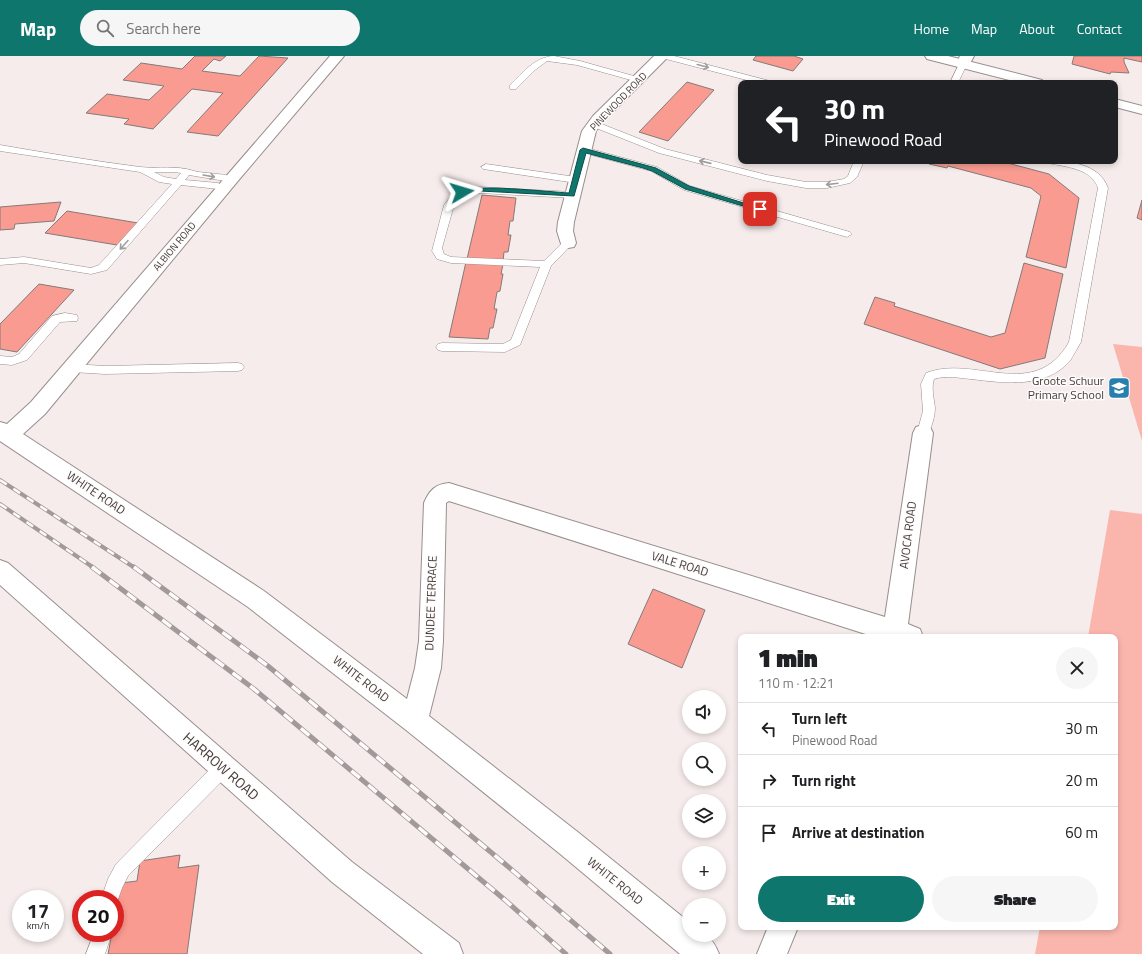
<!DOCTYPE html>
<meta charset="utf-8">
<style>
body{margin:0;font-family:"Titillium Web",sans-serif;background:#f6f6f6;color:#202124;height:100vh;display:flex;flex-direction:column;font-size:15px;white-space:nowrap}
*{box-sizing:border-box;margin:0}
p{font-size:13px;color:#757577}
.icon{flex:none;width:22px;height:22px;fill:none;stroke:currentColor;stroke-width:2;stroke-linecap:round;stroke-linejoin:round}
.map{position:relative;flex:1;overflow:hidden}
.drawer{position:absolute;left:738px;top:578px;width:380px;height:296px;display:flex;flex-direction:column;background:#fff;border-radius:8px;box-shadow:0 2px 6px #0003}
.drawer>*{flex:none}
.guide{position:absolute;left:738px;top:24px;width:380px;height:84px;border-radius:8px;box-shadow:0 2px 6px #0003;background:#202124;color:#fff;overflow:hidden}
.tools{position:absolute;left:682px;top:634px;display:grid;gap:8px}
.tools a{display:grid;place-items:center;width:44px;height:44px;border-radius:50%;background:#fff;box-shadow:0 2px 6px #0003;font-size:20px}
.speed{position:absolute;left:12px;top:834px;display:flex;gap:8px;font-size:20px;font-weight:700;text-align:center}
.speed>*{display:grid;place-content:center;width:52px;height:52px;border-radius:50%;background:#fff;box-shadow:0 2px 6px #0003;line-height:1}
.speed small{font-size:10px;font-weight:400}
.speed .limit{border:6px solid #d22;background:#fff;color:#111}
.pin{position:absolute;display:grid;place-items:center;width:34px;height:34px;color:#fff;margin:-17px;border-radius:8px;box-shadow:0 2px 6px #0006}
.me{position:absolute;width:44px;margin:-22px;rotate:83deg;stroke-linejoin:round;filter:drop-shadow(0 0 3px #0008)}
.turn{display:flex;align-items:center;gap:14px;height:84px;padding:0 20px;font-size:18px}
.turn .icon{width:52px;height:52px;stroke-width:2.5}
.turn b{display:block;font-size:28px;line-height:34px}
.round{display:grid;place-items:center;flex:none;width:42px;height:42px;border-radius:21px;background:#f6f6f6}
.overview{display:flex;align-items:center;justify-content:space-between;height:68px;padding:0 20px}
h1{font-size:24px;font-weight:800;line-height:30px}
.cta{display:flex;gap:8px;margin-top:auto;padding:8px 20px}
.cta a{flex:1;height:46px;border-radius:24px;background:#0f766e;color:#fff;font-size:16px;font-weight:800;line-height:46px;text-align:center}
.cta a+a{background:#f6f6f6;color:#202124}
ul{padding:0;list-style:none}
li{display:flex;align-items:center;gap:12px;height:52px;padding:0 20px;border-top:1px solid #e0e0e0}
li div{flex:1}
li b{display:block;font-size:15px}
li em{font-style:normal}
header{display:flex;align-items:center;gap:24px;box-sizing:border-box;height:56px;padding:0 20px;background:#0f766e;color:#fff}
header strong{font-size:19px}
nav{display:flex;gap:22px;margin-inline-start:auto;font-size:14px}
.search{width:280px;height:36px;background:#f6f6f6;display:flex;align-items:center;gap:10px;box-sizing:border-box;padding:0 14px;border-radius:22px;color:#757577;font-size:15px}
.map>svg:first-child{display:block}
.green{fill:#fab6ad}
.building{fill:#fa9b91;stroke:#837a79}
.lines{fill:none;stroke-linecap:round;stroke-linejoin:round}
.lane-casing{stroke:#988f8d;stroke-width:1}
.street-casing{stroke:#988f8d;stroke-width:2}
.primary-casing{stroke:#988f8d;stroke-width:2}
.lane{fill:#fff;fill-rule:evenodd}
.street{fill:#fff;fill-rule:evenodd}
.primary{fill:#fff;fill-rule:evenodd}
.rail-far1-casing{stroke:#a19a99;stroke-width:4}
.rail-casing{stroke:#a19a99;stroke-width:5}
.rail-far1{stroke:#fffbfa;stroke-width:2.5;stroke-dasharray:8;stroke-linecap:butt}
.rail{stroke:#fffbfa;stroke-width:3.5;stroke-dasharray:11;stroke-linecap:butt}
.oneway{stroke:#a09e9d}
.route{fill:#0f766e;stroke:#0a4d48}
.labels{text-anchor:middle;stroke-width:3;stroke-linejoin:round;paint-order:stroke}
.far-street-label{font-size:10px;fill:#403c3b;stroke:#fffbfa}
.poi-label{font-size:12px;fill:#403c3b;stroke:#fffbfa;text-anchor:end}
.street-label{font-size:12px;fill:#403c3b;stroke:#fffbfa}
.near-street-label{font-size:14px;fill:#403c3b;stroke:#fffbfa}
</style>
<header>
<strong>Map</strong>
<div class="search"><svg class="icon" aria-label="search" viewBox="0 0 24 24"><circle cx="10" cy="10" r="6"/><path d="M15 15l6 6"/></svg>Search here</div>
<nav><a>Home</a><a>Map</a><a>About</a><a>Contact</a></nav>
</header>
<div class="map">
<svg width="1142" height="898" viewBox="0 0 1142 898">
<rect width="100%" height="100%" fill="#f6eceb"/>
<path class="green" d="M1113,288l29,3v94z
M1110,454l32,4v440h-107l5,-27h75v-290h-27z"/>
<path class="building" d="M195,0h31l-6,5 -6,-2 -12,12 38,5 19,-20 29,2 -70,78 -31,-4 36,-39 -31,-4 -39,40 -29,-5 5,-5 -43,-6 21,-19 42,6 15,-14 -41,-6 18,-17 41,6z
M756,0h38l9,3 -10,12 -40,-11z
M1074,0h68v6l-18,-4v4l5,11 -18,-1 -1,2 -38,-10z
M687,26l27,8 -46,51 -29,-9z
M930,105h70l49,13 30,24 -13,70 -40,-11 15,-61 -10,-8 -83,-22 -1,2 -18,-4z
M482,139l34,3 -3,23h-3l-2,14h3l-3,17h-4l-1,9 -36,-2z
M1142,144v20l-5,-2z
M61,146l-7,19 -39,3 -1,5 -14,1v-23z
M67,155l71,12 -21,22 -72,-12z
M466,206l37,2 -2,10h2l-3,17 -3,1 -3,17h3l-4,19h-3l-2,11 -39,-2z
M1024,207l39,11 -18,84 -45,11 -136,-45 11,-27 20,6 -1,3 97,31 14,-4z
M39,228l35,6 -57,62 -17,-3v-25z
M653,533l52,21 -23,58 -54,-24z
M180,799l-2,13 21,-3 -12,89h-79l4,-21h3v-18l6,-32 16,-2 3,-20z"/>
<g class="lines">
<g class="lane-casing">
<path id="lane" d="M554,0l26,5 61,17 1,2 -4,2 -61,-17 -30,-4 -12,9 -19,19h-6v-4c13,-12 24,-28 44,-29z
M661,0h13l96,25 1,2h-13l-96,-25z
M960,6h6l1,2 -9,19h-8z
M594,65l71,28 102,26 39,7h21l17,-3 4,-3 6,-15h10l-7,16 -7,6 -23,5h-21l-39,-7 -108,-28 -68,-27 -1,-2z
M0,89c47,8 93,16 140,22 19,2 36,-2 54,4 10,3 36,2 42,8l-5,3 -42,-7 -4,5 33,3 5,3 -5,3 -37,-4 -74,85 -16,4 -67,-11 -24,2v-6l24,-2 67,11 8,-3 73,-81 -13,-2 -19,-10 -140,-21zM154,116h20l7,1 -5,6 -12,-2z
M583,91l74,20 33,19 160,46 2,2 -5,3 -163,-47 -33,-19 -71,-19 -1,-2z
M1046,105c23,0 53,2 62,27l-27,154c-4,6 -7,13 -11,19 -25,28 -66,22 -99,18 -12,-1 -25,-4 -37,0 -3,10 0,19 1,29 0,9 -4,21 -8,28l-4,2 -4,-2 -2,-3 6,-22 -2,-27 5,-11c49,-19 108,30 143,-31l29,-154c-7,-20 -32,-21 -50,-25z
M486,108l90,13 5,3 -5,3 -93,-14 -2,-2z
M480,131l92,5 5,3 -5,3 -92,-5 -15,2 -11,10 -12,43 2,6 7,3 93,4 20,-20 4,-1 5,3 -22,23 -31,79 -15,7 -63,-1 -4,-1 -2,-3 2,-3 4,-1 61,1 8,-4 29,-73 -89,-4 -14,-4 -5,-8 12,-46 7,-9 8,-6z
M65,257l12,2 1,3 -1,3 -17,1 -33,38 -15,5 -12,-1v-8l12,1 7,-3 33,-38z
M238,307l4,1 2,3 -2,3 -4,1 -133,3 -33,-2 -4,-1 -2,-3 2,-3 4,-1 33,2z
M223,704l6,2 2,6 -2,6 -101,102 -6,12 -6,17 -1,1v-7h-14l7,-20 8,-15 101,-102z
M94,877h18l-7,21h-19z"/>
</g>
<g class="street-casing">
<path id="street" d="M330,0h14l-107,126 -192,232 -22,20 241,157 143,108 8,-31 4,-27 5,-138c5,-12 11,-19 25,-20l436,134 28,-184 3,-6 7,-2 7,2 3,6 -25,191 12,5 3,8h-48l-426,-136 -3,2 -3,138 -2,27 -12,48 150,117 110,89v13c18,0 23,1 30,19h-39l-121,-101 -153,-123 -158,-123 -248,-166v-19l7,2 24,-22z
M654,0h15l-66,66 -7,9 -22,91 -1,9 3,12 -2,4 -6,1 -6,-1 -5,-16 1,-9 24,-91 11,-15z
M960,0h14l-6,11h-10l-2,-3z
M0,504l8,3 344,299 107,81 4,11h-40l-91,-72 -332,-297z
M768,871h30l-11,27h-30z"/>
</g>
<g class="primary-casing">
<path id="primary" d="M925,0h23l94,24 2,3h-23l-94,-24z
M1115,43l27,7v8l-27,-7z"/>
</g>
<use href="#lane" class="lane"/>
<use href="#street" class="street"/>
<use href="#primary" class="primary"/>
<g class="rail-far1-casing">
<path id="rail-far1" d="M0,424l135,88
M0,448l94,64"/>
</g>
<g class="rail-casing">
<path id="rail" d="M92,511l162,122 251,211 61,54
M134,511l134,99 237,198 105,90"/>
</g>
<use href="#rail-far1" class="rail-far1"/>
<use href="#rail" class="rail"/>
</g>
<defs><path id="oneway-shaft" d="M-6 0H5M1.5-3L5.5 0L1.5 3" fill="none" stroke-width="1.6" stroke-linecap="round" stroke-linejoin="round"/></defs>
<g class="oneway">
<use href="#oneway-shaft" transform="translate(703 10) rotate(15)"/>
<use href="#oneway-shaft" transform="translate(705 106) rotate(-167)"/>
<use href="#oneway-shaft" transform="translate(209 120) rotate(10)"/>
<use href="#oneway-shaft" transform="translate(832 128) rotate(173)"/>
<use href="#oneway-shaft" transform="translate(124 189) rotate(132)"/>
</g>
<path class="route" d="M583,92l73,20 33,18 74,23 -3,2 -75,-22 -33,-18 -9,-3 -57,-15 -12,43 -94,-5 -18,3 -3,-2c12,-9 91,0 110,1l11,-43z"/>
<defs>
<g id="school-square" transform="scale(1.15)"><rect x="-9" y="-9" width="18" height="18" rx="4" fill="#277fae" stroke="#fffbfa"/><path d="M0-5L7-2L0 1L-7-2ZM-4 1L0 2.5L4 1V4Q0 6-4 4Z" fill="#fff"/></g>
</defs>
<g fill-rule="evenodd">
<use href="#school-square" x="1119" y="332"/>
</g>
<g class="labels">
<g class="far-street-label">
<text transform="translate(618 45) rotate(-46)" y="4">PINEWOOD ROAD</text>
<text transform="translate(174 190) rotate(-50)" y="4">ALBION ROAD</text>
</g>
<g class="poi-label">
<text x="1104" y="329">Groote Schuur<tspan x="1104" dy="14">Primary School</tspan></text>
</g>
<g class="street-label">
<text transform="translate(96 437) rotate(34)" y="4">WHITE ROAD</text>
<text transform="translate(908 479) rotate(-83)" y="4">AVOCA ROAD</text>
<text transform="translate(680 508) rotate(17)" y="4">VALE ROAD</text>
<text transform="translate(431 547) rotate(-88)" y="4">DUNDEE TERRACE</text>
<text transform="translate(361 623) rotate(38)" y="4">WHITE ROAD</text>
<text transform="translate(615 825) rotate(39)" y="4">WHITE ROAD</text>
</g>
<g class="near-street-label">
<text transform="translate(221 710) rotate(41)" y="5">HARROW ROAD</text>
</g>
</g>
</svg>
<div class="tools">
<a><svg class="icon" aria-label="sound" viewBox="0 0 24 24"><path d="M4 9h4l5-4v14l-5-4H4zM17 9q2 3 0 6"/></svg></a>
<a><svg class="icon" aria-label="search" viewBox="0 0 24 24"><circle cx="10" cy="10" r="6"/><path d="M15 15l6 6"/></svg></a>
<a><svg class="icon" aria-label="layers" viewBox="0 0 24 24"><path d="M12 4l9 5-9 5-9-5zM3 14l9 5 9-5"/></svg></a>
<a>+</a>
<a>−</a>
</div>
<div class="speed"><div>17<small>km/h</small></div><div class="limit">20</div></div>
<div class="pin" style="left:760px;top:153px;background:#d93025"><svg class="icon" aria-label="arrive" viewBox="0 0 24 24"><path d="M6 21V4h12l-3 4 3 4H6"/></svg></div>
<svg class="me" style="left:462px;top:136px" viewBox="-20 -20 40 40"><path d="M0-17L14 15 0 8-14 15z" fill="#0f766e" stroke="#fff" stroke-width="4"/></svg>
<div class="guide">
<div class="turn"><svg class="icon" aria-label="left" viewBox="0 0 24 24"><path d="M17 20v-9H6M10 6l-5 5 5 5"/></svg><div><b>30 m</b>Pinewood Road</div></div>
</div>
<section class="drawer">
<div class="overview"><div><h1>1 min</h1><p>110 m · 12:21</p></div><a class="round"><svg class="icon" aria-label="close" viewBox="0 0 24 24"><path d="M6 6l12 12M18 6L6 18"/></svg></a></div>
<ul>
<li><svg class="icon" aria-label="left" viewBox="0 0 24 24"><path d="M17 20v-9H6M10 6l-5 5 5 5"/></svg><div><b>Turn left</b><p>Pinewood Road</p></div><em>30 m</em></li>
<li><svg class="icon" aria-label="right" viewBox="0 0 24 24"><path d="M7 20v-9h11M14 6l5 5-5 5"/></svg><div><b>Turn right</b></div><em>20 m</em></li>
<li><svg class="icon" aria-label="arrive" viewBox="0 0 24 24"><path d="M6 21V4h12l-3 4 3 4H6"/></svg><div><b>Arrive at destination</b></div><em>60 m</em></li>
</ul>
<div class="cta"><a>Exit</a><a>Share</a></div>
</section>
</div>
